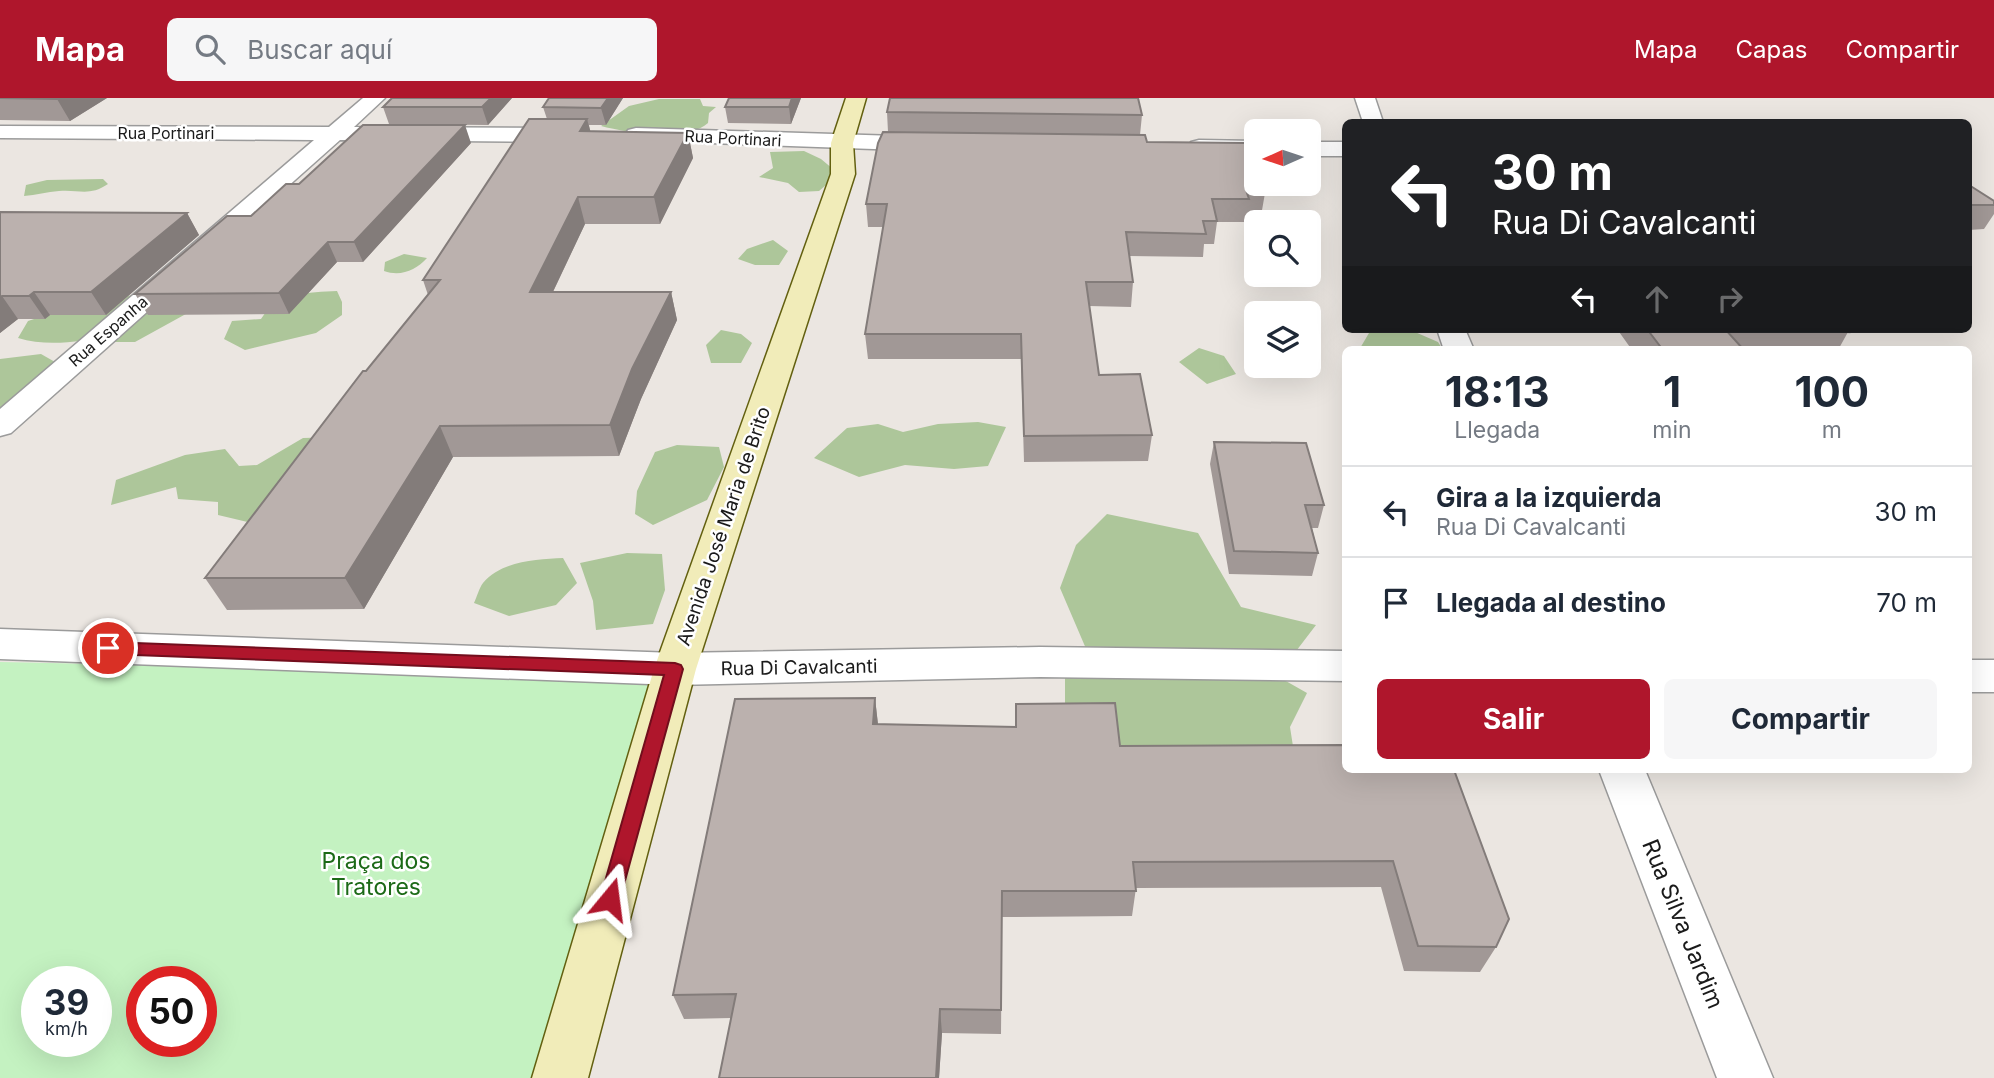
<!DOCTYPE html>
<html lang="es">
<meta charset="utf-8">
<style>
body{margin:0;font-family:Inter,sans-serif;background:#f6f6f7;color:#1f2937;height:100vh;display:flex;flex-direction:column;font-size:26px;white-space:nowrap}
*{box-sizing:border-box;margin:0}
p{font-size:23px;color:#747a83}
.icon{flex:none;width:38px;height:38px;fill:none;stroke:currentColor;stroke-width:2;stroke-linecap:round;stroke-linejoin:round}
.map{position:relative;flex:1;overflow:hidden}
.details{position:absolute;left:1342px;top:248px;width:630px;height:427px;display:flex;flex-direction:column;background:#fff;border-radius:10px;box-shadow:0 7px 28px #0002}
.details>*{flex:none}
.hud{position:absolute;left:1342px;top:21px;width:630px;height:214px;border-radius:10px;box-shadow:0 7px 28px #0002;background:#202124;color:#fff;overflow:hidden}
.needle{width:46px;rotate:267deg}
.fabs{position:absolute;left:1244px;top:21px;display:grid;gap:14px}
.fabs a{display:grid;place-items:center;width:77px;height:77px;border-radius:10px;background:#fff;box-shadow:0 7px 28px #0002;font-size:35px}
.speed{position:absolute;left:21px;top:868px;display:flex;gap:14px;font-size:35px;font-weight:700;text-align:center}
.speed>*{display:grid;place-content:center;width:91px;height:91px;border-radius:50%;background:#fff;box-shadow:0 7px 28px #0002;line-height:1}
.speed small{font-size:18px;font-weight:400}
.speed .limit{border:10px solid #d22;background:#fff;color:#111}
.pin{position:absolute;display:grid;place-items:center;width:60px;height:60px;color:#fff;margin:-30px;border:4px solid #fff;border-radius:50%;box-shadow:0 2px 7px #0007}
.me{position:absolute;width:77px;margin:-38px;rotate:16deg;stroke-linejoin:round;filter:drop-shadow(0 0 5px #0008)}
.turn{display:flex;align-items:center;gap:24px;height:147px;padding:0 35px;font-size:32px}
.turn .icon{width:91px;height:91px;stroke-width:2.5}
.turn b{display:block;font-size:49px;line-height:60px}
.lanes{display:flex;align-items:center;height:66px;padding:0 35px;background:#0003;justify-content:center;gap:35px;direction:ltr}
.lanes .off{opacity:.35}
.eta{display:flex;justify-content:space-evenly;align-items:center;height:119px;text-align:center}
.eta b{font-size:42px;font-weight:700;line-height:49px}
.button{display:flex;gap:14px;margin-top:auto;padding:14px 35px}
.button a{flex:1;height:80px;border-radius:10px;background:#af162c;color:#fff;font-size:28px;font-weight:700;line-height:80px;text-align:center}
.button a+a{background:#f6f6f7;color:#1f2937}
ul{padding:0;list-style:none}
li{display:flex;align-items:center;gap:21px;height:91px;padding:0 35px;border-top:2px solid #e0e1e3}
li div{flex:1}
li b{display:block;font-size:26px}
li em{font-style:normal}
header{display:flex;align-items:center;gap:42px;box-sizing:border-box;height:98px;padding:0 35px;background:#af162c;color:#fff}
header strong{font-size:33px}
nav{display:flex;gap:38px;margin-inline-start:auto;font-size:24px}
.search{width:490px;height:63px;background:#f6f6f7;display:flex;align-items:center;gap:18px;box-sizing:border-box;padding:0 24px;border-radius:10px;color:#747a83;font-size:26px}
.map>svg:first-child{display:block}
.forest{fill:#adc69a}
.park{fill:#c4f2c1;fill-rule:evenodd}
.lines{fill:none;stroke-linecap:round;stroke-linejoin:round}
.minor-casing{stroke:#9b9b9b;stroke-width:3}
.secondary-casing{stroke:#636010;stroke-width:3}
.minor{fill:#fff;fill-rule:evenodd}
.secondary{fill:#f1ecb9;fill-rule:evenodd}
.wall{fill:#a19896}
.shaded-wall{fill:#837c7a}
.building{fill:#bbb1ae;stroke:#837c7a;stroke-width:2}
.route{fill:#af162c;stroke:#720e1d;stroke-width:2}
.labels{text-anchor:middle;stroke-width:5;stroke-linejoin:round;paint-order:stroke}
.far-street-label{font-size:16px;fill:#1a1a1a;stroke:#fff}
.street-label{font-size:19px;fill:#1a1a1a;stroke:#fff}
.near-park-label{font-size:23px;fill:#1c6a17;stroke:#fff}
.near-street-label{font-size:23px;fill:#1a1a1a;stroke:#fff}
</style>
<header>
<strong>Mapa</strong>
<div class="search"><svg class="icon" aria-label="search" viewBox="0 0 24 24"><circle cx="10" cy="10" r="6"/><path d="M15 15l6 6"/></svg>Buscar aquí</div>
<nav><a>Mapa</a><a>Capas</a><a>Compartir</a></nav>
</header>
<div class="map">
<svg width="1994" height="980" viewBox="0 0 1994 980">
<rect width="100%" height="100%" fill="#ebe6e1"/>
<path class="forest" d="M659,1h41l3,7 13,1 -7,6 -1,10c-19,18 -82,10 -107,3l28,-20z
M804,53l17,8 18,15 -20,17 -20,1 -11,-9 -29,-6 14,-9 -3,-16z
M103,81l5,5c-19,13 -30,5 -49,7 -12,1 -23,4 -35,5l2,-11 21,-5z
M773,142l15,11 -9,14h-24l-17,-6 9,-10z
M404,156l23,4c-11,12 -26,19 -43,13l1,-9z
M337,193l5,11v13l-26,18 -71,17 -21,-11 8,-18 29,-2c16,-26 48,-27 76,-28z
M163,194l41,12 -69,38h-20l-5,-7c-29,7 -63,12 -92,3l10,-17c45,-15 88,-26 135,-29z
M1408,231l30,13 5,8h-84l10,-17z
M721,232l20,4 11,9 -11,20h-30l-5,-18z
M1199,250l25,8 12,18 -29,10 -28,-22z
M41,256l28,16 -5,16 -36,19 -28,6v-52z
M978,324l28,5 -18,39 -34,3 -49,-4 -46,12 -45,-19 33,-30 31,-4 25,8 35,-8z
M338,339l-78,88 -42,-10v-13l-40,-3 -2,-12 -65,18 5,-25 69,-25 40,-6 14,17 18,-1 46,-27z
M677,347l42,2 5,20 -17,33 -54,25 -18,-11 2,-23 18,-39z
M1107,416l91,19 43,74 75,18 -39,51 30,17 -17,34 7,45 1,47 -233,-94v-48l22,-26 -27,-63 16,-43z
M627,455l35,1 3,36 -12,34 -57,6 -3,-29 -13,-38z
M563,460l14,25 -21,22 -47,11 -35,-13c3,-6 5,-15 9,-20 18,-22 54,-24 80,-25z"/>
<path class="park" d="M0,564l671,14 -138,402h-533zM37,884h59v59h-59zM142,884h59v59h-59z"/>
<g class="lines">
<g class="minor-casing">
<path id="minor" d="M363,0h22l-31,29 218,1 8,2 3,5 -3,5 -8,2 -232,-2 -329,293 -11,3v-27l314,-269 -314,-2v-12l329,1z
M1355,0h20l8,24h-20z
M636,30l293,9 8,2 3,5 -3,5 -8,2 -301,-11 -3,-5 3,-5z
M1199,42l57,1v14l-65,-3 -3,-5 3,-5z
M1309,44h37v14h-37z
M1437,231h28l9,21h-30z
M0,531l675,24 365,-6 306,4v30l-306,-4 -365,8 -675,-26z
M1969,562h25v32h-25z
M1599,672h46l128,308h-56z"/>
</g>
<g class="secondary-casing">
<path id="secondary" d="M846,0h20l-13,45 2,31 -159,495 -108,409h-56l122,-409 177,-495v-31z"/>
</g>
<use href="#minor" class="minor"/>
<use href="#secondary" class="secondary"/>
</g>
<path class="wall" d="M0,0h107l-37,23 -70,-1z
M392,0h120l-24,27 -99,-1 -6,-17z
M549,0h74l-17,27h-17l1,6 98,2 5,25 -33,66h-75l-32,68h118l6,28 -36,79 -22,57 -166,1 -89,152 -137,1 -22,-32 223,-283 -5,-15 124,-161 -4,-12z
M801,0l-10,26 -63,-1 -3,-16z
M887,14l255,3 -2,20 7,7 118,51 -4,23h-15l-1,6h-28l-3,22h-10l-1,13 -74,-1 4,26 -2,25 -42,-1 10,69 53,60 -4,26 -124,1 -3,-103h-153l-3,-25 18,-107h-15l-2,-23 22,-72z
M471,45l-108,119h-26l-48,52 -141,1 -13,-21 164,-110z
M1969,87l25,16v13l-10,15 -15,1z
M0,114l187,1 12,22 -93,80h-56l-5,4h-27l-18,14z
M1617,231h228l3,3 -10,18h-206z
M1214,344l110,63 -6,23h-6l6,25 -6,23 -83,-2 -19,-110z
M875,600l3,26 137,3 1,-23 104,42 222,-1 4,-11v36l150,177 -16,25 -76,-1 -23,-84 -245,1 -4,28 -130,1 -1,117 -59,-1 -3,45h-220l12,-60 -47,1 -11,-24z"/>
<path class="shaded-wall" d="M59,0h48l-37,23 -13,-22z
M491,0h21l-24,27 -6,-18z
M608,0h15l-17,27 -5,-17z
M792,0h9l-10,26 -2,-17z
M587,21l7,25 -14,-13z
M465,27l6,18 -108,119 -9,-20z
M688,35l5,25 -33,66 -6,-27z
M578,99l7,27 -46,97 -9,-29z
M187,115l12,22 -93,80 -15,-23z
M328,144l9,20 -48,52 -10,-21z
M34,194l16,23 -5,4 -16,-23z
M671,194l6,28 -36,79 -22,57 -9,-31 22,-56z
M2,198l16,23 -18,14v-36z
M440,328l13,31 -89,152 -19,-31z
M875,600l3,27 -5,-1z
M940,911l2,24 -3,45h-3z"/>
<path class="building" d="M0,0h59l-2,1z
M392,0h99l-9,9h-99z
M549,0h59l-7,10 -58,-1z
M729,0h63l-3,9h-64z
M890,0h248l4,17 -255,-3z
M529,21h58l-7,12 108,2 -34,64h-76l-48,95h141l-39,77 -22,56 -170,1 -95,152h-140l158,-207h3l74,-91h-17z
M363,27h102l-111,117h-26l-49,51 -144,1 92,-78h24l35,-32h13z
M883,34l262,3 2,7 101,1 8,26v15h6l3,9h-18l2,6h-37l5,22h-14l3,13 -80,-2 7,50h-47l13,93 41,-1 12,61 -128,1 -3,-102h-156l22,-130h-21l12,-61z
M1969,87l25,16v4h-25z
M0,114l187,1 -96,79h-57l-5,4h-27l-2,1z
M1647,231h78l19,21h-81z
M1787,231h58l3,3z
M1214,344l92,1 18,62h-19l13,48 -84,-2z
M875,600l-2,26 143,3v-23l99,-1 5,43 226,-1v25h108l55,149 -13,28 -78,-1 -25,-85 -260,1 3,29h-134l-1,119 -61,-1 -4,69h-217l17,-84 -63,1 62,-296z"/>
<path class="route" d="M108,544l567,21 6,2 2,4 -63,230 -3,7 -7,2 -7,-2 -3,-7 64,-224 -556,-21 -8,-6z"/>
<g class="labels">
<g class="far-street-label">
<text x="166" y="41">Rua Portinari</text>
<text transform="translate(733 40) rotate(3)" y="6">Rua Portinari</text>
<text transform="translate(108 233) rotate(-41)" y="6">Rua Espanha</text>
</g>
<g class="street-label">
<text transform="translate(723 428) rotate(-71)" y="7">Avenida José Maria de Brito</text>
<text transform="translate(799 569) rotate(-1)" y="7">Rua Di Cavalcanti</text>
</g>
<g class="near-park-label">
<text x="376" y="771">Praça dos<tspan x="376" dy="26">Tratores</tspan></text>
</g>
<g class="near-street-label">
<text transform="translate(1683 826) rotate(68)" y="8">Rua Silva Jardim</text>
</g>
</g>
</svg>
<div class="fabs">
<a><svg class="needle" viewBox="-14 -14 28 28"><path d="M0-13l5 13h-10z" fill="#e53935"/><path d="M0 13l5-13h-10z" fill="#747a83"/></svg></a>
<a><svg class="icon" aria-label="search" viewBox="0 0 24 24"><circle cx="10" cy="10" r="6"/><path d="M15 15l6 6"/></svg></a>
<a><svg class="icon" aria-label="layers" viewBox="0 0 24 24"><path d="M12 4l9 5-9 5-9-5zM3 14l9 5 9-5"/></svg></a>
</div>
<div class="speed"><div>39<small>km/h</small></div><div class="limit">50</div></div>
<div class="pin" style="left:108px;top:550px;background:#d93025"><svg class="icon" aria-label="arrive" viewBox="0 0 24 24"><path d="M6 21V4h12l-3 4 3 4H6"/></svg></div>
<svg class="me" style="left:610px;top:801px" viewBox="-20 -20 40 40"><path d="M0-17L14 15 0 8-14 15z" fill="#af162c" stroke="#fff" stroke-width="4"/></svg>
<div class="hud">
<div class="turn"><svg class="icon" aria-label="left" viewBox="0 0 24 24"><path d="M17 20v-9H6M10 6l-5 5 5 5"/></svg><div><b>30 m</b>Rua Di Cavalcanti</div></div>
<div class="lanes"><svg class="icon" aria-label="left" viewBox="0 0 24 24"><path d="M17 20v-9H6M10 6l-5 5 5 5"/></svg><svg class="icon off" aria-label="ahead" viewBox="0 0 24 24"><path d="M12 20V5M6 11l6-6 6 6"/></svg><svg class="icon off" aria-label="right" viewBox="0 0 24 24"><path d="M7 20v-9h11M14 6l5 5-5 5"/></svg></div>
</div>
<section class="details">
<div class="eta">
<div><b>18:13</b><p>Llegada</p></div>
<div><b>1</b><p>min</p></div>
<div><b>100</b><p>m</p></div>
</div>
<ul>
<li><svg class="icon" aria-label="left" viewBox="0 0 24 24"><path d="M17 20v-9H6M10 6l-5 5 5 5"/></svg><div><b>Gira a la izquierda</b><p>Rua Di Cavalcanti</p></div><em>30 m</em></li>
<li><svg class="icon" aria-label="arrive" viewBox="0 0 24 24"><path d="M6 21V4h12l-3 4 3 4H6"/></svg><div><b>Llegada al destino</b></div><em>70 m</em></li>
</ul>
<div class="button"><a>Salir</a><a>Compartir</a></div>
</section>
</div>
